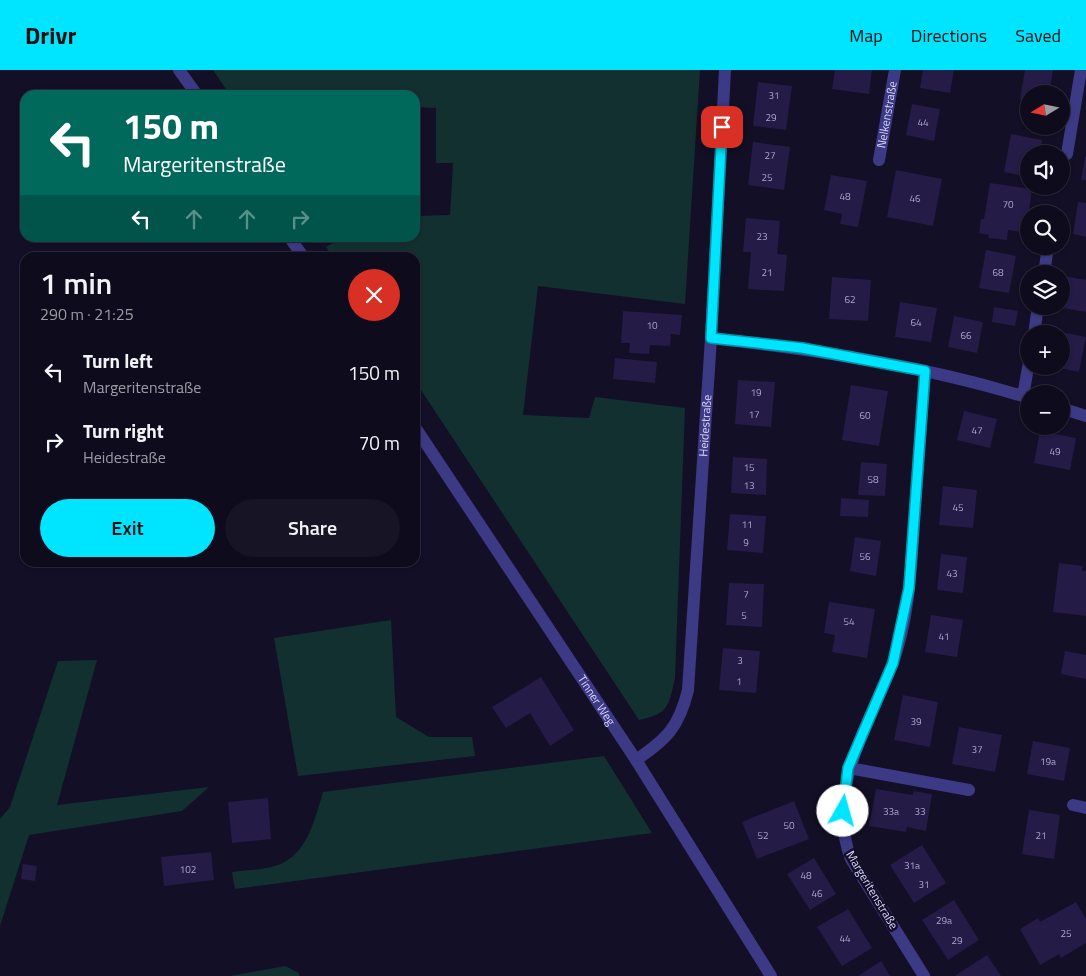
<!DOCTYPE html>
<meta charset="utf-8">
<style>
body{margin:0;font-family:"Titillium Web",sans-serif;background:#171425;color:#f1f3f6;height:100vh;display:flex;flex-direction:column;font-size:19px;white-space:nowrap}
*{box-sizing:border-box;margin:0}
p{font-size:16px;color:#9b9ba3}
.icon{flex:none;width:28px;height:28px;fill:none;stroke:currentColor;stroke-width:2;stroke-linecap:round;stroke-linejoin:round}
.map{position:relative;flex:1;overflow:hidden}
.details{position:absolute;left:20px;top:182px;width:400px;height:315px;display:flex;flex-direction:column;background:#0e0b1c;border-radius:15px;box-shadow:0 1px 4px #0004,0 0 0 1px #2e2b3b}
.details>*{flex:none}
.guide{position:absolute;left:20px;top:20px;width:400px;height:152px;border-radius:15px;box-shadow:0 1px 4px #0004,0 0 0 1px #2e2b3b;background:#00695c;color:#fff;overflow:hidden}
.needle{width:32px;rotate:260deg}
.buttons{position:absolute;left:1020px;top:15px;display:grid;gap:10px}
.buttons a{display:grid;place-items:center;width:50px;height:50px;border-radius:50%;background:#0e0b1c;box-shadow:0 1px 4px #0004,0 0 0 1px #2e2b3b;font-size:25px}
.pin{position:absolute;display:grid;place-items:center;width:42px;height:42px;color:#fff;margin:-21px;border-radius:10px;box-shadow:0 2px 8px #0006}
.me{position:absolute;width:55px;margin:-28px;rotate:7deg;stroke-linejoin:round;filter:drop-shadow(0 0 4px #0008)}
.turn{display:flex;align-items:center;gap:18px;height:105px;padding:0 20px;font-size:22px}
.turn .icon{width:65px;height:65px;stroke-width:2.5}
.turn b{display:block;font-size:35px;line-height:42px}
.lanes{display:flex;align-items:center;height:48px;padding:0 20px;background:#0003;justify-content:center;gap:25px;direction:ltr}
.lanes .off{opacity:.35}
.round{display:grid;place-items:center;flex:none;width:52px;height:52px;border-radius:26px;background:#171425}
.head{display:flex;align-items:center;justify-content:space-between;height:85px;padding:0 20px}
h1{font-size:30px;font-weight:600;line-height:38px}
.button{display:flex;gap:10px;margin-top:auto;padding:10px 20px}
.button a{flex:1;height:58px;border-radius:30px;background:#00e5ff;color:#111;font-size:20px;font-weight:600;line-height:58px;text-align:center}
.button a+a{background:#171425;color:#f1f3f6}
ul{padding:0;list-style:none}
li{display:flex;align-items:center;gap:15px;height:70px;padding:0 20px}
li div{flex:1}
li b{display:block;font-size:19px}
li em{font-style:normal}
header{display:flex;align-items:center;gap:30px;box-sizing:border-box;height:70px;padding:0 25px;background:#00e5ff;color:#111}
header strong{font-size:24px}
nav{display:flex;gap:28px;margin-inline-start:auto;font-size:18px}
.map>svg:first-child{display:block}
.green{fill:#12302f}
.building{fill:#241b47}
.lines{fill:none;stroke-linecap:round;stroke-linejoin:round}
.minor{stroke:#3d3a85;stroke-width:12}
.route-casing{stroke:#0095a6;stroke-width:12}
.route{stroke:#00e5ff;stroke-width:9}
.labels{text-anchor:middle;stroke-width:5;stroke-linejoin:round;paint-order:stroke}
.number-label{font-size:10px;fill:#aca6d1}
.street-label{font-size:12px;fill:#d9d4ff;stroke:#130f26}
</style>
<header>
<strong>Drivr</strong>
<nav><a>Map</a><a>Directions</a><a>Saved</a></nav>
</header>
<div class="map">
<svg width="1086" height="906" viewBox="0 0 1086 906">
<rect width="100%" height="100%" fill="#130f26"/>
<path class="green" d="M213,0h487l-15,234 -147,-18 -15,129 66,3 6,-21 90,11 -10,270c-6,27 -6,36 -36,42l-224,-339v-123l-82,-1 -7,-10 15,-9h74v-22l35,-1 3,-52h-17v-55l-21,-1v-12h-185z
M391,550l5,97 33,20h43l3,19 -177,20 -24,-138z
M97,590l-40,145 152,-18 -27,24 -153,24 -29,91v-107l10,-12 48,-146z
M604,686l48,77 -417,56 -3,-17c15,-2 32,-2 46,-7 30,-11 37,-47 45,-73z
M285,896l14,7v3h-69z"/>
<path class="building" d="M835,0h37l-3,24 -37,-5z
M923,0h31l-4,23 -30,-5z
M1025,0h28l-4,24h-20v7l-9,-2z
M758,12l34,4 -6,44 -33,-4z
M912,34l28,5 -6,32 -28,-6z
M1011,64l31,6 -2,14h-11v23l-25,-5z
M753,72l37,5 -6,43 -36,-5z
M1085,87h1v23h-5z
M896,100l46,9 -9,47 -46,-9z
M831,105l36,6 -9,46 -18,-3 2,-10 -18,-4z
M990,113l42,6 -6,44 -18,-3 -1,10 -19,-2 1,-3 -10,-2 2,-14h3z
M1078,132l8,1v34l-13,-3z
M746,148l34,3 -3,33 10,1 -3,36 -36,-2 3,-37h-8z
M986,180l30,6 -7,37 -30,-5z
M1064,206l22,4v32l-29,-5 4,-1z
M832,207l39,3 -3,41 -39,-2z
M900,232l37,6 -6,34 -36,-5z
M994,237l24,4 -3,15 -23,-4z
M623,241l59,4 -2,20 -9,-1 -1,12 -20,-1 -1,9 -20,-1 1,-10h-9z
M954,246l29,6 -6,31 -29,-6z
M1056,261l30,6 -7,35 -25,-5 7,-1v-32h-6z
M615,288l42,4 -2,21 -42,-4z
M738,310l37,2 -4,45 -36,-3z
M851,315l37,6 -9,55 -37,-6z
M964,341l33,8 -7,29 -33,-8z
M1040,361l36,7 -6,32 -36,-7z
M733,387l34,2 -1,36 -35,-2z
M861,392l26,2 -2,32 -27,-1z
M943,416l34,4 -4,38 -34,-3z
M841,428l28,2 -1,17 -28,-1z
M730,444l36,2 -3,37 -36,-3z
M855,467l26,4 -5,35 -26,-5z
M941,484l26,3 -4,36 -26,-3z
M1059,493l24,3 -1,5h4v45l-33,-4z
M729,513l35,1 -2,43 -36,-2z
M829,532l46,7 -8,49 -35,-6 3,-17 -11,-2z
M931,545l32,5 -6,37 -32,-5z
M723,578l37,3 -4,42 -37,-3z
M1065,581l21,4v24l-25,-5z
M541,607l33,53 -24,16 -20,-33 -24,15 -14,-21z
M903,625l35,7 -8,45 -36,-7z
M959,657l43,8 -7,37 -43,-8z
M1033,671l37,7 -6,33 -37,-7z
M876,719l37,6v-4l19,3 -6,37 -19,-4 -1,5 -37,-6z
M268,728l3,41 -39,4 -4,-41z
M794,731l15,38 -52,20 -15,-37z
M1029,740l31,5 -6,44 -32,-5z
M922,775l24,38 -32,20 -24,-38z
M211,782l3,28 -50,6 -3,-29z
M814,788l22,36 -26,16 -23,-36z
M23,794l14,2 -2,15 -14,-2z
M954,830l25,40 -31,20 -26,-40z
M1076,832l10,17v24l-25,15 -2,-4 -19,11 -20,-36 18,-11 2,4z
M848,839l24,39 -30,18 -25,-39z
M987,885l14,21h-45v-1z
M881,891l9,15h-32z"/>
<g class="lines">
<g class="minor">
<path d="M179,0l18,25"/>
<path d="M1067,84l14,-84"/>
<path id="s1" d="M879,90l16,-90"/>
<path d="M290,168l14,20"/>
<path d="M1044,204l4,-28"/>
<path d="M1034,264l4,-28"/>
<path d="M711,268c107,12 215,28 318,60"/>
<path d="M1023,326l6,-34"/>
<path d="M1061,338l25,8"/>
<path id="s2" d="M415,357l221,333 135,216"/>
<path id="s3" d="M636,690c31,-21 43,-33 52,-70l23,-352 14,-268"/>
<path d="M849,698l120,22"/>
<path d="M1073,735l13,3"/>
<path d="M924,906l-73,-117c-26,-68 17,-132 41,-194 17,-45 19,-95 22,-142 4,-51 7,-101 11,-152"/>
</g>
</g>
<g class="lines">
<g class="route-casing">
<path id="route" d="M722,57l-11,211 91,10 123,23 -16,217 -16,75 -45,105 -5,43"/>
</g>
<use href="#route" class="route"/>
</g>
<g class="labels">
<g class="number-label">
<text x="774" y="29">31</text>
<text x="771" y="51">29</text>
<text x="923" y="56">44</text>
<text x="770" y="89">27</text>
<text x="767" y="111">25</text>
<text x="845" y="130">48</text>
<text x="915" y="132">46</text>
<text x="1008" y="138">70</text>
<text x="762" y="170">23</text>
<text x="767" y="206">21</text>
<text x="998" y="206">68</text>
<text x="850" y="233">62</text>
<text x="916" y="256">64</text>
<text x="652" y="259">10</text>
<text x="966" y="269">66</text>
<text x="756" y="326">19</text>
<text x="754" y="348">17</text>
<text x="865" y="349">60</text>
<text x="977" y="364">47</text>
<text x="1055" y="385">49</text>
<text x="749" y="401">15</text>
<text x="873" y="413">58</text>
<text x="749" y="419">13</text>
<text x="958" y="441">45</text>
<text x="747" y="458">11</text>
<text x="746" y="476">9</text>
<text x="865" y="490">56</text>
<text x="952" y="507">43</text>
<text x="746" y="528">7</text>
<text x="744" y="549">5</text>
<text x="849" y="555">54</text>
<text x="944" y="570">41</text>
<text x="740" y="594">3</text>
<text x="739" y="615">1</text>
<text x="916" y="655">39</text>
<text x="977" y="683">37</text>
<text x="1048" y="695">19a</text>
<text x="891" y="745">33a</text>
<text x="920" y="745">33</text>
<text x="789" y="759">50</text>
<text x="763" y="769">52</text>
<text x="1041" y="769">21</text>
<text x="912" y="799">31a</text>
<text x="188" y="803">102</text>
<text x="806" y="809">48</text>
<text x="924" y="818">31</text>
<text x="817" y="827">46</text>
<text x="944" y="854">29a</text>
<text x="1066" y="867">25</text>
<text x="845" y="872">44</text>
<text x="957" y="874">29</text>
</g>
<g class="street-label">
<text dy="4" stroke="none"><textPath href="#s1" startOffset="46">Nelkenstraße</textPath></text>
<text dy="4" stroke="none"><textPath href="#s3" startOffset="355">Heidestraße</textPath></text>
<text dy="4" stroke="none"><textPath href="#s2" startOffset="328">Tinner Weg</textPath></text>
<text transform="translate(872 820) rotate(59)" y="4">Margeritenstraße</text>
</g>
</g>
</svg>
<div class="buttons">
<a><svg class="needle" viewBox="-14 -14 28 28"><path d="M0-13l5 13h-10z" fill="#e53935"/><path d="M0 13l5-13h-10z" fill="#9b9ba3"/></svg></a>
<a><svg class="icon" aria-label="sound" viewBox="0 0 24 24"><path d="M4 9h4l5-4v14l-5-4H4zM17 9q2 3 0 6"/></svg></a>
<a><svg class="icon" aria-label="search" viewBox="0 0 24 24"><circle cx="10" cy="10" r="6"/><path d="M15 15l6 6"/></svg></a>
<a><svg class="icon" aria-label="layers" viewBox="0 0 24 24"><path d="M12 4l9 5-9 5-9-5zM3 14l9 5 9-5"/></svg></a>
<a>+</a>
<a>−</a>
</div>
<div class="pin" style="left:722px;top:57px;background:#d93025"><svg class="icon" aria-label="arrive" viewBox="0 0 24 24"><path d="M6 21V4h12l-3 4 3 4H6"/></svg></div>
<svg class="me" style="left:843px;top:741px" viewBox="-20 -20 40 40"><circle r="19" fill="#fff"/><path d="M0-13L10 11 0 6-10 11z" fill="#00e5ff"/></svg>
<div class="guide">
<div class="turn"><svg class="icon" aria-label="left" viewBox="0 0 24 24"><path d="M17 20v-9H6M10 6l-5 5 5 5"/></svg><div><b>150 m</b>Margeritenstraße</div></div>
<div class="lanes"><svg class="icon" aria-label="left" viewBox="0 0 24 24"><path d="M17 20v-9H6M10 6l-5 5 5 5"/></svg><svg class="icon off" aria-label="ahead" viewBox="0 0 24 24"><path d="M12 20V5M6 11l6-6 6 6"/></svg><svg class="icon off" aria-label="ahead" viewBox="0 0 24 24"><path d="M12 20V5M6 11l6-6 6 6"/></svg><svg class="icon off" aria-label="right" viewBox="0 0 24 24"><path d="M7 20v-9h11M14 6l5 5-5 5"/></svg></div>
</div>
<section class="details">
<div class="head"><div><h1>1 min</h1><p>290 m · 21:25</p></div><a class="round" style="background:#d93025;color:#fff"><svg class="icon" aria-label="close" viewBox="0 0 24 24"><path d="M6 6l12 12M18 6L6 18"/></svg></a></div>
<ul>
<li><svg class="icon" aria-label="left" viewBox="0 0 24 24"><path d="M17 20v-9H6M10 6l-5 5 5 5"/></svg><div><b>Turn left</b><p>Margeritenstraße</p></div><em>150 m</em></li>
<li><svg class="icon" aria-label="right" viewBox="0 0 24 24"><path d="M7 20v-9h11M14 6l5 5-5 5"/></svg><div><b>Turn right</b><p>Heidestraße</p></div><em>70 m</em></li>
</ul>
<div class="button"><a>Exit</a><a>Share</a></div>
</section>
</div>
